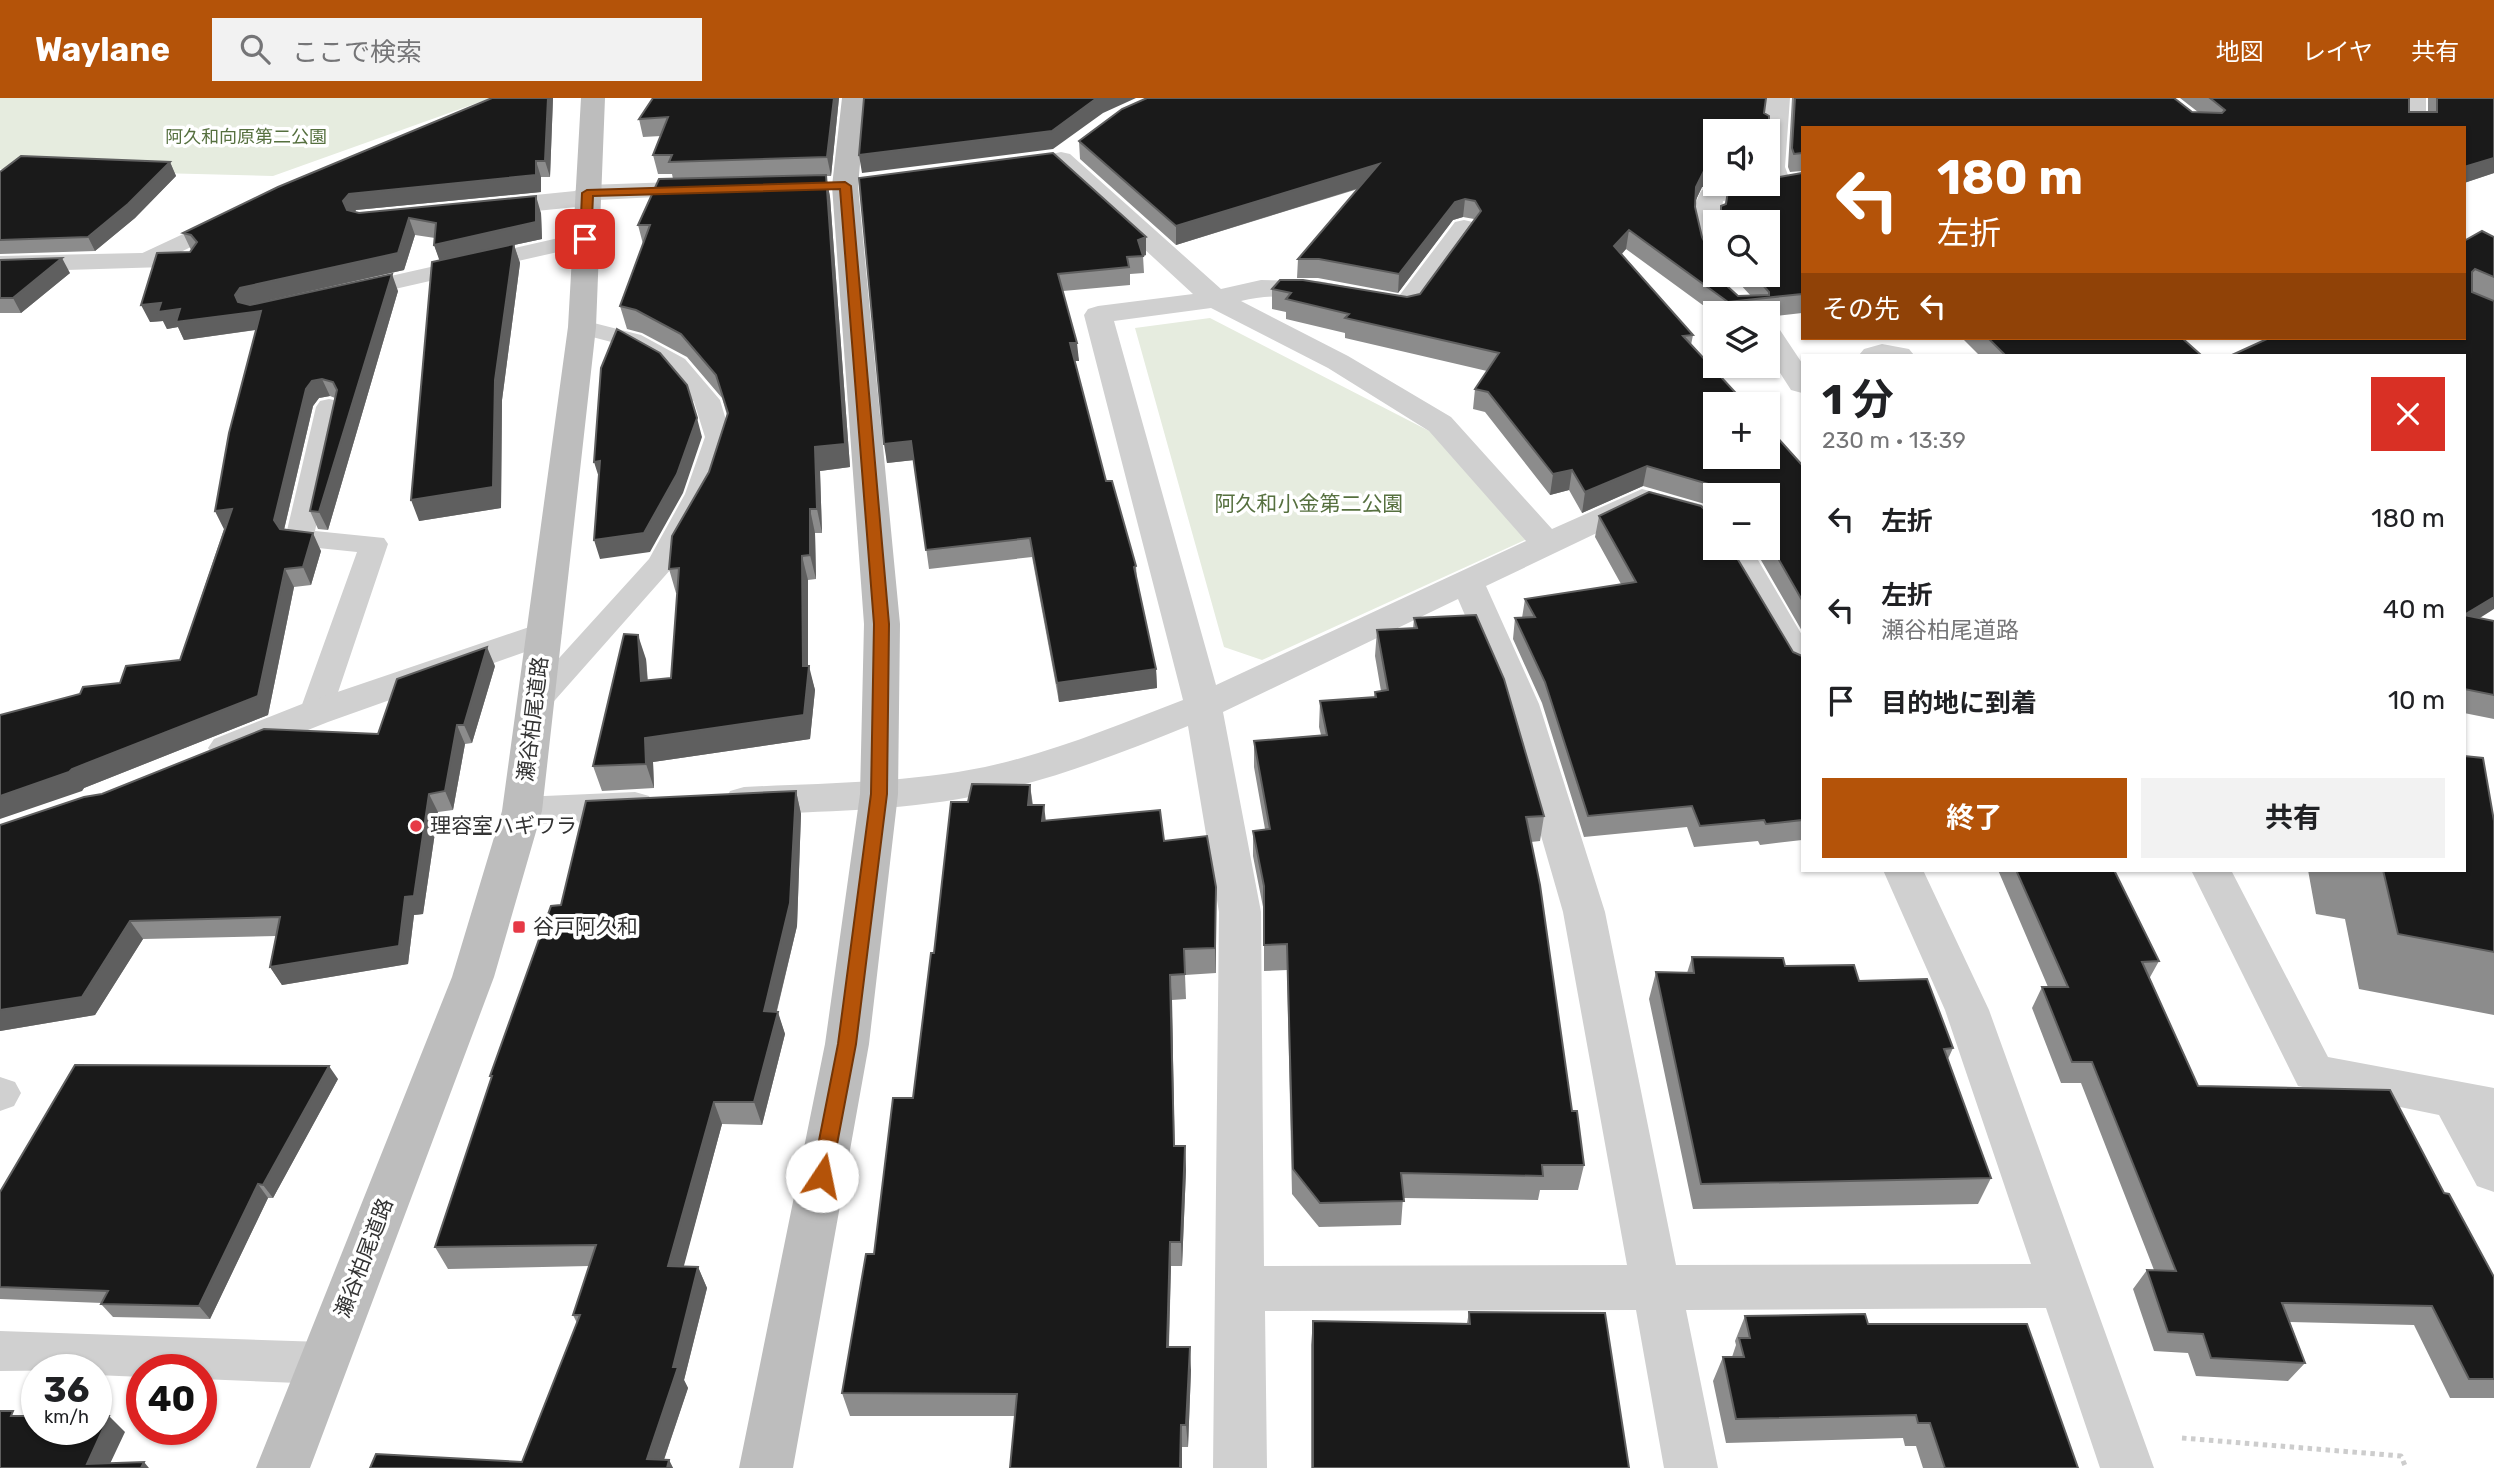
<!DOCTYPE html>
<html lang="ja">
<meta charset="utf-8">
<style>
body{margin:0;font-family:Rubik,"Noto Sans JP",sans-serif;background:#f2f2f2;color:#202124;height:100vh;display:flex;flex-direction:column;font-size:26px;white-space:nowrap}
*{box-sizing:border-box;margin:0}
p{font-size:23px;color:#757577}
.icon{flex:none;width:38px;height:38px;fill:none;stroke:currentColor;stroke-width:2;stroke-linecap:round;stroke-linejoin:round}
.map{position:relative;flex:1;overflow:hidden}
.drawer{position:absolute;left:1801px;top:256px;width:665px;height:518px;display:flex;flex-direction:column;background:#fff;border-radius:0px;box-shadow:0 2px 5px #0004}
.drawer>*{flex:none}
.top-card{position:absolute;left:1801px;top:28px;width:665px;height:214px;border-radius:0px;box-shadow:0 2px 5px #0004;background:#b45309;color:#fff;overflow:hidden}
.controls{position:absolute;left:1703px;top:21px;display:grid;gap:14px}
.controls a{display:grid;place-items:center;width:77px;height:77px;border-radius:0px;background:#fff;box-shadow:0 2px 5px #0004;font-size:35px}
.speed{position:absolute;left:21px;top:1256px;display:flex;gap:14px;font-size:35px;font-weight:700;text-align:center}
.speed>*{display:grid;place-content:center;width:91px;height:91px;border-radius:50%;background:#fff;box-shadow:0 2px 5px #0004;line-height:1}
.speed small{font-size:18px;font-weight:400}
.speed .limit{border:10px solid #d22;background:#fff;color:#111}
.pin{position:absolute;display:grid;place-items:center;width:60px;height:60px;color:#fff;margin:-30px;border-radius:14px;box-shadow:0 4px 10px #0006}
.me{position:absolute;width:77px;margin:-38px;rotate:11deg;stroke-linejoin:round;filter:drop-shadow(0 0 5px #0008)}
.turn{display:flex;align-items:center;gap:24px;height:147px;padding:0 21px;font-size:32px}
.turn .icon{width:91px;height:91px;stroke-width:2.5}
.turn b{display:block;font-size:49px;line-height:60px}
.then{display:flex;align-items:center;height:66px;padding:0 21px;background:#0003;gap:14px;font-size:26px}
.round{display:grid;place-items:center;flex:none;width:74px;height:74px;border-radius:0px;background:#f2f2f2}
.headline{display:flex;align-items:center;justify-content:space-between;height:119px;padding:0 21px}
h1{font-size:42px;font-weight:700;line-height:52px}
.action{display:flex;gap:14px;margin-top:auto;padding:14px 21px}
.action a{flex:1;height:80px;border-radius:0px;background:#b45309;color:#fff;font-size:28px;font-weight:700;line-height:80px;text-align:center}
.action a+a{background:#f2f2f2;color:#202124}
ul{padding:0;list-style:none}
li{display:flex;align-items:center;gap:21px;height:91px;padding:0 21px}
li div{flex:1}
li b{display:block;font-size:26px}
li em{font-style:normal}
header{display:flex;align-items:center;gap:42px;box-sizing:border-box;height:98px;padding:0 35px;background:#b45309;color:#fff}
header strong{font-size:33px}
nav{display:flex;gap:38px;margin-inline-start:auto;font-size:24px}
.search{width:490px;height:63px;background:#f2f2f2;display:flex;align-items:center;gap:18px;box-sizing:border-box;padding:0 24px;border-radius:0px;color:#757577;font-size:26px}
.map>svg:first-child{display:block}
.green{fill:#e6ecdf}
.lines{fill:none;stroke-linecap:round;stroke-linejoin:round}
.path{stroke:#cdcdcd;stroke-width:5;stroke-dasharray:4.5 4.5;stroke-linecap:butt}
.lane{fill:#d0d0d0;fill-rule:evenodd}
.street{fill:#d0d0d0;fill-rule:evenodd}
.secondary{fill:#bdbdbd;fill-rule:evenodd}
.wall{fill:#8c8c8c}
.shaded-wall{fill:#5f5f5f}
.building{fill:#1a1a1a;stroke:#5f5f5f;stroke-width:2}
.route{fill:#b45309;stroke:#753606;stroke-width:2}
.poi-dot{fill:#e63946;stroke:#fff;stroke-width:2.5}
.labels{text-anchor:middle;stroke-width:7;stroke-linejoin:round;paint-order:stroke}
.far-park-label{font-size:18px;fill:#56703f;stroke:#fff}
.park-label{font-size:21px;fill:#56703f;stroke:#fff}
.street-label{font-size:21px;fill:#333;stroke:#fff}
.poi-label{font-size:21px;fill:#333;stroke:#fff;text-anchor:start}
</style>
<header>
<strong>Waylane</strong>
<div class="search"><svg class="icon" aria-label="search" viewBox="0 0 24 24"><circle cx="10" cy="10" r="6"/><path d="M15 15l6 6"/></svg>ここで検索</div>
<nav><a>地図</a><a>レイヤ</a><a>共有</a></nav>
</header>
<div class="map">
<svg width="2494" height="1370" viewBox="0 0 2494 1370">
<rect width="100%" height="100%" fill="#fff"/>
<path class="green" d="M0,0h491l-218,78 -273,-7z
M1210,220l227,117 90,104 -265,121 -38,-13 -89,-319z"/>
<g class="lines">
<path class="path" d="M2182,1340l219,18 5,12"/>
<path class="lane" d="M226,116l8,2 3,5 -3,5 -82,40h-16l-4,-5 4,-5z
M585,134l8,2 4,5 -4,5 -242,55 -9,-2 -3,-5 3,-5 9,-2z
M582,222l59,15 44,24 35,41 11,37 -18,57 -42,75 -123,139 -11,3 -11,-3 -5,-8 128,-141 36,-65 20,-57 -11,-35 -27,-33 -44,-24 -50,-13 -3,-5 3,-5z
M329,301l9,2 4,6 -27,124 69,7 4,6 -57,169 -5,8 -11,3 -11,-3 -5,-8 58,-161 -68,-7 -4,-6 31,-132 4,-6z
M0,979l15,5 6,11 -7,13 -14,5z
M0,1233l323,11 16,6 6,15 -6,15 -16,6 -122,-5v-9h-59v7l-46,-2v-5l-96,1z"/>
<path class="street" d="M1766,0h24l-5,69 3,8 14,-2v16l-79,12 -3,21h-5v43l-10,-2c-12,-19 -16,-55 -3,-73l32,-6h34v-53h-5z
M2402,0h24v30h-24z
M1061,54l9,2 151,135 40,-9 57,1 81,15 56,-74 9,-2 9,2 4,6 -61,84 -10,2c-54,-10 -110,-26 -165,-13l107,55 103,61 101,112 90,-40 73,19v25l-12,-3 -5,-6 -53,-14 -159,76 53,118 66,208 71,353 355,-1 -86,-254 -62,-140h40l66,140 165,458h-54l-54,-160 -360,2 32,158h-54l-28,-158 -371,1 2,157h-54l6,-556 -31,-186c-67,27 -133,53 -203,68 -79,17 -161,17 -241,21l-14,-4 -5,-10 5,-10 14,-4c80,-4 163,-4 241,-20 69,-15 133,-42 198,-67l-99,-385 4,-6 10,-3 95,-12 -141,-130 -3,-5 3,-5zM1211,210l117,60 101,63 97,110 -310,144 -102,-364zM1458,501l45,105 60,208 64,353 -363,1 -3,-354 -38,-200z
M704,83l9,3 4,5 -4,5 -115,6 -11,6 -101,10 -9,-2 -4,-6 4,-6 9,-2 89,-9 3,-3 9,-3z
M188,154l10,2 4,6 -4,6 -198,6v-16z
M1768,226l10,3 24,36v30l-11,-3 -23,-36z
M1882,246l27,5 5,6h-55l5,-6z
M1717,450h34l51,87v41l-13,-4z
M544,524l12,3 6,8 -6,8 -228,81 -88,35 -13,4 -13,-4 -6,-9 6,-9 88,-35z
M635,694l14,4 5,10 -5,10 -14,4 -113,5 -14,-4 -6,-10 6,-10 14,-4z
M2191,772h40l97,187 166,31v104l-17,-6 -38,-71 -141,-29z"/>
<path class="secondary" d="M581,0h24l-9,229 -54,484 -48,166 -184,491h-54l196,-491 50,-166 66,-484z
M842,0h24l-8,88 42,438 -2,170 -29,250 -76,424h-54l86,-424 35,-250 4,-170 -32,-438z"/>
</g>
<path class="wall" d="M492,0h61l-3,79h-9v15l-185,18 -1,2 4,1h182l1,26 -28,6 6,18 -18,137 -1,108 -82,13 21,-261 -6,-15 1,-7 -20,-3 -11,35 -155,35 149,-14 -70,239 -10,-1 -8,-18 25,-113 -5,-2 -11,2 -6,8 -29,124 37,21 -10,34 -17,2 -26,128 -184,73 -2,3 38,-108 60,-23 44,-131 -9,-18 41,-181 -72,10 -6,-13 -11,2 -4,-8 -13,1 41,-72 -8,-17z
M839,0l-8,78h-5l4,21 20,270 -30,4 2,62h-7l1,46 -8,1v86l7,24 -5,49 -157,23 1,26 -52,3 -9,-25 53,-107 2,22 23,-3 7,-85h-2l-7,-24 40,-97 18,-57 -5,-17 -35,-41 -45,-24 -15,-4 -7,-23 23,-62 -5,-19 35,-46 -1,-5h-14l-5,-19 8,-19 -18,1 -4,-18z
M1147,0h619l-2,15 5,3v47l-1,9v-41h-53v53h6l-19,3 -6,13 -1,7 7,30 4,8 9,3 -3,18 3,9 23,21h13l-12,-13 -3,-8h32v-53h-50l3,-16 4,-2 4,-19 39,-1v-5l34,-6v140l-34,4v-4h-53v1l-89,-65 -4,5 71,81 -2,10 55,59h-31v53h53v-30l34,38v166l-48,-83h14v-53h-53v12l-72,-21 -61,27 -13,-23 -19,5 -65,-83 -12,-3 2,-20 12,-18 -142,-33v-5l-59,-14v-7l-14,-3v-20l8,-9h23l104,17 13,-3 54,-75 -11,-2 -10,3 -55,73 -80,-15h-21l1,-19 60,-70 -182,56 -96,-86 -1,-18 43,-32z
M1792,0h382l18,14h6l-18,-14h229v14h19v-14h66v75l-30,10v-55h-662v43l-12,1 -2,-5z
M170,64l6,14 -41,42 -40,33 -95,3v-82z
M859,80l287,77 -3,1 1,17 -14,1v11l-67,6 16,70h-4l31,120 30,85 1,15 19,88 1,19 -98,14 -27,-145 -103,12 -15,-109 -27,3z
M2494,139v64l-14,317 14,3v98l-30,-6v-472z
M0,162l70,13 -49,40h-21z
M1962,240h220l19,17h-222z
M1707,414l8,36 78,104 9,4v184l-42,5 -2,-4 -64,6 -7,-20 -103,10 -42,-134 -29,-64 2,-21h7l3,-19 96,-15 -26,-47 4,-21z
M1414,520l130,198 -4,25 -9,1 41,269 12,54 -6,25h-38l-2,10 -135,-2 -2,27 -82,2 -27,-33 -5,-224 -23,1v-59l-11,-56v-25l12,-2 -11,-62v-26l67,-6 -2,-8 1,-26 54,-4 1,-5 6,-1 -6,-35 2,-26 36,-1z
M495,568l-23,77 -7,1 -12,66 -15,2 -15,102 -9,1 -6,49 -126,21 -12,-18 6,-31 -133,3 -48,76 -95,16v-206l102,-31 276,-60z
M1030,687l3,20 13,16 118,20 52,46v86l-31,2 1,24 -14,1 2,146h11l1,24 -4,96h-11l-2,81 22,23 -3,77h-6v21h-172l5,-52h-165l-8,-23 32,-139 39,-156 55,-296z
M796,693l5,23 -4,112 -20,85 8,23 -23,91 -40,-1 -39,143h15l9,21 -23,92 4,8 -24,72h5l4,8h-303l152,-6 55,-139 -4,-8 16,-49 -141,3 -13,-22 57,-168 -2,-3 71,-171z
M2494,723v194l-135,-26 -14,-70 -29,-5 -8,-44h156z
M1998,772h116l45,91 -10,18 49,107 246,107 50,84v121h-44l-36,-73 -124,-3 15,41 -17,18 -92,-5 -8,-23 -34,-2 -21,-62 14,-19h7l-73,-187h-20l-29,-75 10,-21h6z
M1692,859l93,9 74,15 94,67 -5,11 43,119 -13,26 -285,5 -44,-210 7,-27 31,1z
M338,981l-65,119h-5l-58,121 -97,-2 -12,-13 1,-1 -102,-4v-107z
M1469,1214l160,156h-318v-123l2,-24 154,2z
M1745,1218l123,8 210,144h-155l-7,-22h-11l-2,-8 -177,5 -13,-62 10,-24h9l4,-12 -1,-4z"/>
<path class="shaded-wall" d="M548,0h5l-3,79 -5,-16z
M834,0h5l-8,78 -4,-19z
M1097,0h39l-33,15 -50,36 -191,24 -3,-18z
M2494,60v15l-30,10v-16z
M536,63l5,16v15l-185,18 -6,8 -7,-17 6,-7z
M170,64l6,14 -41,42 -40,33 -7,-14z
M1379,66l-1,18 -202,63v-19z
M1715,69v17h6l-19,3 -9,19 3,-19 9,-18z
M826,77l4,22 20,270 -30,4 2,62 -5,-24 -2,-62z
M536,98l5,17 1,26 -28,6 6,18 -18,137 -1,108 -82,13 -8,-21 29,-238 -6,-17z
M1465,101l-2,18 -10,3 -55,73 1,-19 56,-72z
M409,120l6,17 -11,35 -157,35 14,6 8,17 -85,12 -6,-13 -11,2 -4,-8 -13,1 -9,-17 20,-2 19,6 55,-14 5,-7z
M1629,132l-3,19 -15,16 3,-19z
M1146,139v18l-3,1 -5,-16z
M1715,151v3l-3,15 -5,-12z
M62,160l8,15 -49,40 -8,-15z
M392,176l6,17 -70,239 -9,-18z
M1070,245h7l2,18h-8z
M322,281l8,17 -11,2 -6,8 -31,132 -8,-18 32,-131 6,-8z
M697,320l5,19 -19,56 -33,59 -50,7 -6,-19z
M911,343l3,19 -27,3 -3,-19z
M600,363v20l-6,-19z
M1647,368l-4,20 -61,27 3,-21z
M1572,372l-3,20 -19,5 3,-21z
M232,411l-8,20 -9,-18z
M810,411l5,24 1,46 -6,-24z
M313,435l8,18 -10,34 -8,-18z
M802,458l6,24v96l1,-10 6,24 -5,49 -157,23 1,26 -8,-24 -1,-26 158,-72z
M285,471l9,18 -26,128 -184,73 -2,3 -82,28v-23l72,-27z
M2494,499v12l-30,19v-13z
M638,537l8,24 3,47 -8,-25z
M487,549l8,19 -23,77 -8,-18z
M1156,571l1,19 -98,14 -2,-19z
M457,627l8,19 -12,66 -8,-19z
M1030,687l3,26 -5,-6z
M796,693l5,23 -4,112 -26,108 -7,-23z
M429,696l9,18 -15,102 -9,1 -6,49 -126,21 -12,-18 135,-70z
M1044,707l3,26 -5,-10z
M1216,789v86l-1,-25z
M130,823l13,18 -48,76 -95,16v-21z
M1170,877l2,25 3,170 -1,-24z
M778,914l7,22 -23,91 -8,-23z
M329,968l9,13 -65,119 -10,-13z
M714,1004l8,22 -44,164 -10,-22z
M1185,1048l1,24 -4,96 -1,-24z
M258,1086l10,14 -58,121 -11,-13z
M1170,1144l1,24 -3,104 -1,-23z
M698,1169l9,21 -23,92 4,8 -27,80 -14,-9 26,-92z
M1190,1249l1,23 -3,77 -2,-22z
M109,1318l16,16 -17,36 -21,-4z
M1181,1327l1,22v21h-2z
M669,1362l4,8h-6z
M144,1364l5,6h-8z"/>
<path class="building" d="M492,0h56l-3,63h-9v14l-187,19 -6,7 4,9 12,3 177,-17v26l-102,23 2,-22 -27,-5 -11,35 -158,35 -5,7 3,7 12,3 142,-31 -73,238 -9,-1 27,-121 -4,-8 -11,-3 -10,2 -6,8 -32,131 6,9 33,4 -10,34 -18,2 -27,127 -186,73 -3,3 -69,24v-81l80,-21 3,-7 37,-4 6,-17 54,-6 52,-151 -17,2 14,-78 32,-122 -85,11 4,-13 -22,3 3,-9 -20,2 16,-52 33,-1 7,-10 -6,-7 -8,-2 95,-46z
M653,0h181l-7,59 -158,5 3,-7h-19l15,-38 -29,2z
M864,0h233l-45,33 -193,24z
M1147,0h619l-2,15 5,3v47h-1v-32h-53v36l-10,2 -9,18 -1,20 7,30 4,8 9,3 -8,7 8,20 23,21 31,-1v-3l-15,-17h14v-53h-47v-16l5,-2 3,-19 39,-1v-5l34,-6v121l-74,8 -99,-72 -15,16 79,89 -10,1 63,68h-31v53h53v-30l34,38v135l-34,-59v-46h-46v-7l-75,-22 -62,26 -13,-22 -19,4 -65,-82 -13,-3 24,-36 -154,-35 4,-4 -63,-15 5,-6 -19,-4 8,-9h23l104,17 13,-3 61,-83 -6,-10 -10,-2 -10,3 -56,72 -80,-15h-21l81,-95 -203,62 -97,-85 43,-32z
M1795,0h379l18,14 30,1 3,-3 -15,-12h199v14h28v-14h57v60l-30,9v-39h-662v25l-8,1 -2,-6z
M1053,55l93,84 -8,3 5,16 -16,1 2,10 -71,7 19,69h-7l36,138h6l24,85 -2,1 22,102 -99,14 -27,-145 -104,12 -15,-109 -27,3 -25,-266z
M21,58l149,6 -42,42 -40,33 -88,3v-68z
M826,77l19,269 -30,3 2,62h-7v46l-8,1 1,110h6l-5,49 -159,23 1,26 -53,2 31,-132 14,1 3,46 30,-3 8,-110 -10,1 3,-33 37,-64 19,-59 -12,-38 -35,-41 -45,-24 -16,-4 30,-81h-12l21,-46z
M2482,133l12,6v40l-19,-8 -3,3v20l22,9v296l-30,18v-260h-232l37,-17h195v-97z
M514,146l-19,136 -2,107 -82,13 21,-238z
M62,160l-49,40h-13v-38z
M617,231l43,24 27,32 10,33 -20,56 -33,59 -50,7 6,-79 -6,1 7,-94z
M1988,240h194l19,17h-196z
M1649,394l52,14 6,6 8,1v35h16l62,104 9,4v164l-36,4 -2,-4 -64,6 -8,-20 -104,10 -43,-134 -30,-64 20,-1 -10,-18 111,-17 -37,-66z
M1476,517l28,64 40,137 -18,1 14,68 32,226h5l7,54h-42l1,11 -142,-3 3,28 -84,2 -27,-34 -6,-225 -23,1v-59l-11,-55 17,-2 -16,-88 73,-6 -7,-34 56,-4 -1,-5 13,-2 -11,-60 40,-2 -3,-10z
M2464,517l30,6v74l-30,-6z
M487,549l-23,78h-7l-12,66 -16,3 -15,102 -9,1 -6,49 -129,21 10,-50 -150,4 -48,76 -82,13v-185l84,-28 18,-3 162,-65 114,5 19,-55z
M2464,658l19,2 11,63v131l-96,-18 -15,-64h81z
M972,686l58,1 -2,20h16l-2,16 118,-11 4,31 43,-5 9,51 -1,61 -31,1 1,25 -15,1 4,171h11l-4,96h-11l-3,105h23l-4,78h-5l-1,43h-170l7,-74 -175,-1 24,-139h8l19,-156h20l18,-145h3l17,-151h17z
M796,693l-6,112 -26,108 14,1 -24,90h-40l-46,164 30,1 -25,100h5l-31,92 22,1 -2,8h-297l6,-14 146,8 58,-147h-7l23,-70 -161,2 57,-171h-2l61,-170 10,-1 25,-104z
M2016,772h98l45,91 -17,1 56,124 192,4 54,103 5,1 45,83v102h-25l-37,-73 -150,-3 23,60 -94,-5 -8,-24 -35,-2 -21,-62 29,1 -84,-209h-20l-30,-75h26z
M1692,859l91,1 2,8 69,-1 5,16 68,-2 26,69 -9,1 47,129 -290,6 -45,-212 38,1z
M75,967l254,1 -66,119 -5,-1 -59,122 -98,-2 7,-13 -108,-4v-95z
M1469,1214l136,1 24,155h-316v-147l157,3z
M1865,1216l3,10h159l51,144h-133l-15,-45h-12l-2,-8 -180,4 -13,-62h21l-5,-19h11l-5,-22z
M0,1313h13l-2,5h26v14h59v-14h13l-22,48 57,-2 -3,6h-141z"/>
<path class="route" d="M845,84l6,4 38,438 -2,170 -31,250 -25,132 -2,6 -7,3 -7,-3 -3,-6 26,-132 33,-250 3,-170 -34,-435 -247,7 -2,43 -6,3 -5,-3 2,-46 5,-3z"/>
<g class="poi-dot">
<circle cx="416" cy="728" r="7"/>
<rect x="512" y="822" width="14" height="14" rx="3.5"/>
</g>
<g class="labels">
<g class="far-park-label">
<text x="246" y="45">阿久和向原第二公園</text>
</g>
<g class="park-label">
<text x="1309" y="413">阿久和小金第二公園</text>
</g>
<g class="street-label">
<text transform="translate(533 621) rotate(-83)" y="7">瀬谷柏尾道路</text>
<text transform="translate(364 1160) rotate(-69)" y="7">瀬谷柏尾道路</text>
</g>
<g class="poi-label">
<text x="430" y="735">理容室ハギワラ</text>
<text x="533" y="836">谷戸阿久和</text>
</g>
</g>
</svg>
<div class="controls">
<a><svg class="icon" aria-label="sound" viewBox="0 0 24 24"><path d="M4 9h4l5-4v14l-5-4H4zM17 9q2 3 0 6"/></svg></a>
<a><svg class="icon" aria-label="search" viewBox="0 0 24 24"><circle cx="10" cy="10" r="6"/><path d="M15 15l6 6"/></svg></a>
<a><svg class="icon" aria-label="layers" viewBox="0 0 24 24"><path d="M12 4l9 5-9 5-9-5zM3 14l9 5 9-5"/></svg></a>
<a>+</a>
<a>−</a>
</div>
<div class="speed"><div>36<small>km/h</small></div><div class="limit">40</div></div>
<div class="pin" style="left:585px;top:141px;background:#d93025"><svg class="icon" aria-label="arrive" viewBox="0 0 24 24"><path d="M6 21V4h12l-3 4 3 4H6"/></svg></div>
<svg class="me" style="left:822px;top:1078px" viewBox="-20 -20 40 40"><circle r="19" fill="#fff"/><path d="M0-13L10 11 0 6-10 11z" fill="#b45309"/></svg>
<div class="top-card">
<div class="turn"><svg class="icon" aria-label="left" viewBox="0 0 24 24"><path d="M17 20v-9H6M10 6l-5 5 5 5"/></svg><div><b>180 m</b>左折</div></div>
<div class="then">その先<svg class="icon" aria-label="left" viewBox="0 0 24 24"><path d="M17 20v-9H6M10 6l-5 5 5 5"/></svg></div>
</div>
<section class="drawer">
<div class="headline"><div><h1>1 分</h1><p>230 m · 13:39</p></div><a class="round" style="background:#d93025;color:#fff"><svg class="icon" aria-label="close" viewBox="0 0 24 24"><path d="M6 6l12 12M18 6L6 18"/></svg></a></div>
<ul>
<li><svg class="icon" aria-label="left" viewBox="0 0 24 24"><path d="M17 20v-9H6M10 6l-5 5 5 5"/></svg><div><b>左折</b></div><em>180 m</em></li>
<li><svg class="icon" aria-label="left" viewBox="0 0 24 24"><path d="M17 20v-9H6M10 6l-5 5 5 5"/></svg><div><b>左折</b><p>瀬谷柏尾道路</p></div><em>40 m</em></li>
<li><svg class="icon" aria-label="arrive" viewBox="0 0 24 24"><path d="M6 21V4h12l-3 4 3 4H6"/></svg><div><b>目的地に到着</b></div><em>10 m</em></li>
</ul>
<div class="action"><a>終了</a><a>共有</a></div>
</section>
</div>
